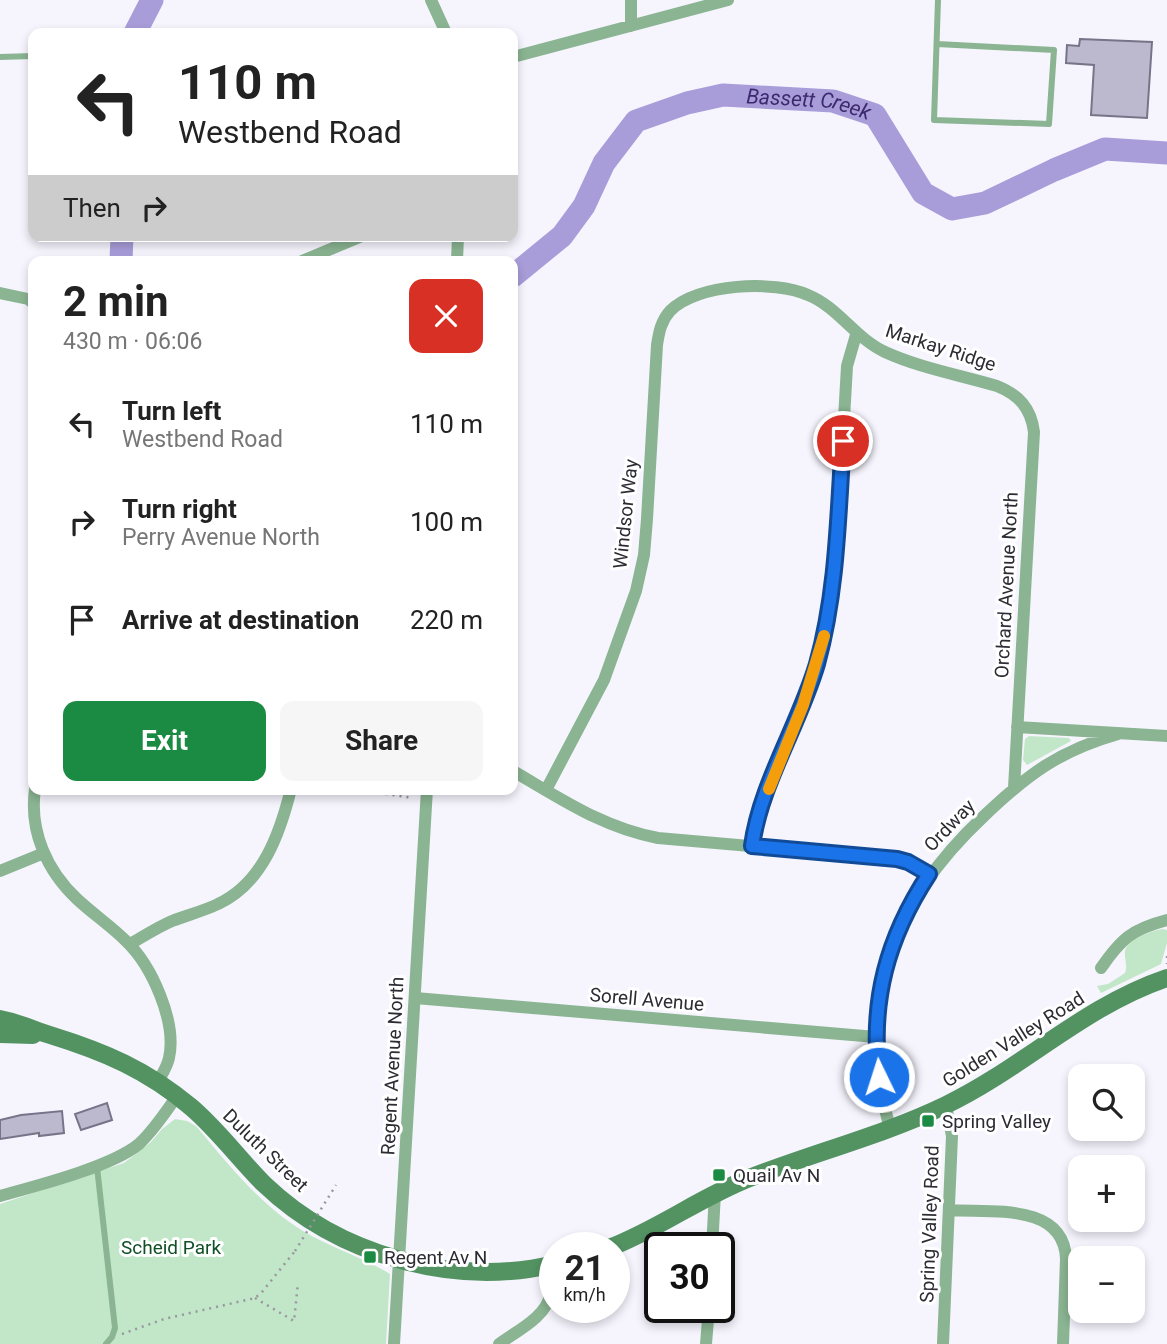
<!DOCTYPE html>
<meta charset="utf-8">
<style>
body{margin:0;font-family:Roboto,sans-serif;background:#f6f6f6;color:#222;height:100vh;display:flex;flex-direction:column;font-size:26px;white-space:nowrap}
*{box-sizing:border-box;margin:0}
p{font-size:23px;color:#767676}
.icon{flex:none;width:38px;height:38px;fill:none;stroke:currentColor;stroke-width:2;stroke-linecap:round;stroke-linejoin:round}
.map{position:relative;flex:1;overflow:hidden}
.drawer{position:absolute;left:28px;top:256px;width:490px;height:539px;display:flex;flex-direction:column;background:#fff;border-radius:14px;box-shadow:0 4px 10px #0003}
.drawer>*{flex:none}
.top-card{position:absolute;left:28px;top:28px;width:490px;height:214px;border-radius:14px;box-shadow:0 4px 10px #0003;background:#fff;color:#222;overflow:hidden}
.buttons{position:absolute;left:1068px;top:1064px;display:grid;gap:14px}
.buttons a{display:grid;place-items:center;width:77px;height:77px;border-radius:14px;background:#fff;box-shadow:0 4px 10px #0003;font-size:35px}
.speed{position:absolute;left:539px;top:1232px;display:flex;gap:14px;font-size:35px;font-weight:700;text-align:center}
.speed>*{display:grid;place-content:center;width:91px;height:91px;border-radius:50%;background:#fff;box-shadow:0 4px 10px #0003;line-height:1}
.speed small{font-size:18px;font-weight:400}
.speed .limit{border:4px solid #111;border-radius:10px;background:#fff;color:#111}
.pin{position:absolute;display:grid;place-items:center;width:60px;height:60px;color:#fff;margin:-30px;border:4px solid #fff;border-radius:50%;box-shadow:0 2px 7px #0007}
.me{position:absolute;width:77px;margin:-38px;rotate:356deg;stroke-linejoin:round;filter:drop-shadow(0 0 5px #0008)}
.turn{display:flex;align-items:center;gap:24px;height:147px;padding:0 35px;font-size:32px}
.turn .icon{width:91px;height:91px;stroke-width:2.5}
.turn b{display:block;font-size:49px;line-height:60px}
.then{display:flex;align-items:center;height:66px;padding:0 35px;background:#0003;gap:14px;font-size:26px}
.round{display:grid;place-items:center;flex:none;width:74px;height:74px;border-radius:14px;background:#f6f6f6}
.head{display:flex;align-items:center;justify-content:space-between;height:119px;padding:0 35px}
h1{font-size:42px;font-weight:700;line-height:52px}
.primary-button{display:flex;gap:14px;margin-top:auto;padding:14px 35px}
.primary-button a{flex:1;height:80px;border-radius:14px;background:#1b8b44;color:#fff;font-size:28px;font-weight:700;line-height:80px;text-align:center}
.primary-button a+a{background:#f6f6f6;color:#222}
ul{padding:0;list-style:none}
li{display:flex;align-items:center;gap:21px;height:98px;padding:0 35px}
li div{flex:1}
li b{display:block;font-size:26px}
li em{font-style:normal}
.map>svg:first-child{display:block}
.green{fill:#c2e7c8}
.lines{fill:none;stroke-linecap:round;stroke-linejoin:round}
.river{stroke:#a89dd9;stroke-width:23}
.building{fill:#bcb9cf;stroke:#767488;stroke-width:2}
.path{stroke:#98969f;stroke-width:2.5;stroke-dasharray:2 5;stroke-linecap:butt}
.lane{stroke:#8ab492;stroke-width:6}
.street{stroke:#8ab492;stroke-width:12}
.secondary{stroke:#539362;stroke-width:18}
.path-bridge{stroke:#98969f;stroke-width:2.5;stroke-dasharray:2 5;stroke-linecap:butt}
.route-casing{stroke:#114b97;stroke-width:18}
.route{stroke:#1a73e8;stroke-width:12}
.slow{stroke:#f59e0b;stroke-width:12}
.poi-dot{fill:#1b8b44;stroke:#fff;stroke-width:2.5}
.labels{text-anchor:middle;stroke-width:6;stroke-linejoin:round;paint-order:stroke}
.street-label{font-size:19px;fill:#2d2b34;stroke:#fff}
.poi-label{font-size:19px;fill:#2d2b34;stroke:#fff;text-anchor:start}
.park-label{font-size:19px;fill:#115026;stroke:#fff}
.water-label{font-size:21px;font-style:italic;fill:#3d2970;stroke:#fff}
</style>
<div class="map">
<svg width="1167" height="1344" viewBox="0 0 1167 1344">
<rect width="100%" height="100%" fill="#f6f5fe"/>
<path class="green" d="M1029,736l40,2 2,3 -44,24 -4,-5 2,-21z
M1163,929l4,1v13l-6,21 -60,29 -4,-7 11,-2 17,-11c3,-8 -1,-14 0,-22 2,-12 28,-21 38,-22z
M175,1119l12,2 9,5c32,38 64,79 107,105 28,17 60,26 87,43l-4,70h-386v-140l124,-41 27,-21 11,-13z"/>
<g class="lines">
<g class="river">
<path d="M135,33l17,-33"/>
<path d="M121,261l1,-25"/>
<path id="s1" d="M513,276l49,-40 22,-30 20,-43 32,-42 51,-18 36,-8 110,6 42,14 48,78 29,16 33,-6 69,-33 51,-21 62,4"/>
</g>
</g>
<path class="building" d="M1080,39l72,3 -5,76 -56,-3 3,-50 -28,-2 1,-18 12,1z
M107,1103l5,17 -31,10 -6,-16z
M62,1111l2,22 -25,3v-3l-39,6v-19l21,-5z"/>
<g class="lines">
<path class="path" d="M351,789l62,9
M1167,956v8
M255,1298l39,23 4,-38
M122,1334l42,-15 91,-21 7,-6 33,-41"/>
<path class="lane" d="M937,44l117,6 -5,74 -115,-4c1,-40 3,-80 4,-120
M0,57l33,-1
M97,1167l18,161 -3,9 -6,7"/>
<path class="street" d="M431,0l15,33
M631,0v26
M513,57l215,-57
M302,261l60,-25
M457,261l1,-25
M0,293l28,6 5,4
M1017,727l150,9
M513,771c47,27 90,57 145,67l239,21 11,3 21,13
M35,789c-6,42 12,82 42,110 16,15 34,27 49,42 26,25 51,81 43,117 -2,9 -7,16 -11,24
M546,790l58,-110 32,-89 8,-36 3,-36 10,-174c2,-13 4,-24 13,-34 27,-28 105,-31 138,-16 30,12 47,43 77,57 35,16 75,23 112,34 22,9 34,22 37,46l-20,356
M752,846l3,-25 48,-116 13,-39 11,-42 10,-83 10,-175 9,-31
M0,871l44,-18
M130,944c14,-8 28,-17 42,-23 15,-6 32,-10 46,-17 45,-21 62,-71 73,-115
M1101,968c20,-29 31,-39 66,-48
M415,998l461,39
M890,1128c-37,-126 1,-225 94,-312 44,-42 75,-65 134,-82
M0,1196c36,-10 111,-29 139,-52 15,-14 26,-31 38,-48
M949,1210c41,3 115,-8 117,49l-3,85
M712,1248l3,-55
M394,1344l33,-555
M499,1344c16,-12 49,-28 51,-50 1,-9 -2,-19 -4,-28
M706,1344l3,-37
M943,1344l9,-208 -6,-30"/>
<path class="secondary" d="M0,1019c17,3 34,11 50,16 55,17 97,35 141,72 27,23 48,52 73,77 74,71 190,104 291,80
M0,1034l33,1
M609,1248c50,-19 93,-52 143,-71 64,-25 132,-42 194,-72 77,-37 138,-99 221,-127"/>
<path class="path-bridge" d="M295,1251l41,-66"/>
</g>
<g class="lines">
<g class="route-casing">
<path id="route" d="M843,441c-5,75 -6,151 -26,223 -18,61 -57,121 -65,182l145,13 11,3 21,12c-42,64 -59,127 -50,203"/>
</g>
<use href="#route" class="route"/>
<path class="slow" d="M769,789l34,-84 21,-69"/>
</g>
<g class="poi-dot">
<rect x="921" y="1114" width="14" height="14" rx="3.5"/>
<rect x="712" y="1168" width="14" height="14" rx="3.5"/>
<rect x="363" y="1250" width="14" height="14" rx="3.5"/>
</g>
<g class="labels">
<g class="street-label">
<text transform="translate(941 347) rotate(18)" y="7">Markay Ridge</text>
<text transform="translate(625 514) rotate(-84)" y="7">Windsor Way</text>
<text transform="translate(1006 585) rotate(-87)" y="7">Orchard Avenue North</text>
<text transform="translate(949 825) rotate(-46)" y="7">Ordway</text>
<text transform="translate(647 999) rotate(5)" y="7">Sorell Avenue</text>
<text transform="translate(1013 1039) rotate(-32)" y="7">Golden Valley Road</text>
<text transform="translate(392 1066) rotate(-87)" y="7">Regent Avenue North</text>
<text transform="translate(266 1150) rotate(44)" y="7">Duluth Street</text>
<text transform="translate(929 1224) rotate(-88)" y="7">Spring Valley Road</text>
</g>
<g class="poi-label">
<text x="942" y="1128">Spring Valley</text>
<text x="733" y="1182">Quail Av N</text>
<text x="384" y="1264">Regent Av N</text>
</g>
<g class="park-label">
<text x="171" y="1254">Scheid Park</text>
</g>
<g class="water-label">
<text dy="7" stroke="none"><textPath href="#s1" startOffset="378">Bassett Creek</textPath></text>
</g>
</g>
</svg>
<div class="buttons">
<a><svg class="icon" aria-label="search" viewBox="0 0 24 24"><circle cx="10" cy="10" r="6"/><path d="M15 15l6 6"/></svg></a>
<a>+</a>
<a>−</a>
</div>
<div class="speed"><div>21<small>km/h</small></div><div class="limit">30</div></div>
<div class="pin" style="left:843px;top:441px;background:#d93025"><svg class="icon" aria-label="arrive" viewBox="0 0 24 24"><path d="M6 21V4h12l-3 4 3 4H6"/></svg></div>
<svg class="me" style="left:879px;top:1077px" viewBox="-20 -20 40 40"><circle r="17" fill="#1a73e8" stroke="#fff" stroke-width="3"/><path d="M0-11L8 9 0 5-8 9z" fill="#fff"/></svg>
<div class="top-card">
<div class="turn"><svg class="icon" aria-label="left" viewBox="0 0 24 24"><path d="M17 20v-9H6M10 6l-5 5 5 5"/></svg><div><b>110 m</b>Westbend Road</div></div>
<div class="then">Then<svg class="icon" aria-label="right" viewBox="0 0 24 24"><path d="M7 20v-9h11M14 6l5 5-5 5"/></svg></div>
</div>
<section class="drawer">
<div class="head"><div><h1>2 min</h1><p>430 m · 06:06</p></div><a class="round" style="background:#d93025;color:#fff"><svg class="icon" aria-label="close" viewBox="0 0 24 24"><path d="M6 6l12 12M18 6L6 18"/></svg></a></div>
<ul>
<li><svg class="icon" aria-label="left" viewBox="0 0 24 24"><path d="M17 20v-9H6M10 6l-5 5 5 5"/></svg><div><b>Turn left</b><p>Westbend Road</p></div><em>110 m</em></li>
<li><svg class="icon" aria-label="right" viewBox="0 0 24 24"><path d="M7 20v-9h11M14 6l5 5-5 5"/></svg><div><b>Turn right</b><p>Perry Avenue North</p></div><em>100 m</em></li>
<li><svg class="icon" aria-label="arrive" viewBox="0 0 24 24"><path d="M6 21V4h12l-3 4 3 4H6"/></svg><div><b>Arrive at destination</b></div><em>220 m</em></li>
</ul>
<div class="primary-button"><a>Exit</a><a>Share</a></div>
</section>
</div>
